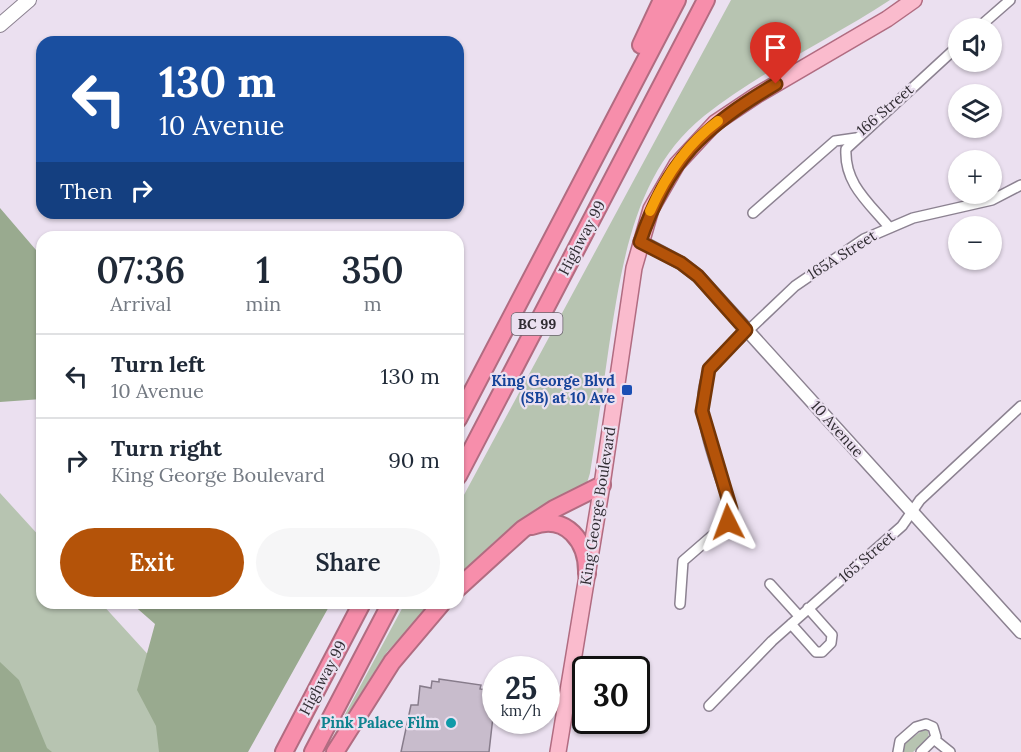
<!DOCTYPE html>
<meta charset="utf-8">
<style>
body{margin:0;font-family:Lora,serif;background:#f6f6f7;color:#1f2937;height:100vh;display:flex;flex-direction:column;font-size:22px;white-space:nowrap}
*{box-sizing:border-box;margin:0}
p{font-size:20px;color:#747a83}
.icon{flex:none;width:33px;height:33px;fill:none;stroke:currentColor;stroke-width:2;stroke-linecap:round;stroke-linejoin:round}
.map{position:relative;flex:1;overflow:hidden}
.side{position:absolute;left:36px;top:231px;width:428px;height:378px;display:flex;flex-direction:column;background:#fff;border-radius:18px;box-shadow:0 2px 4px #0004}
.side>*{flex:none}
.banner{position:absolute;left:36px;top:36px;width:428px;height:183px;border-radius:18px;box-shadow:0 2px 4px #0004;background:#1a4fa0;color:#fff;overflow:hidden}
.tools{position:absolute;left:948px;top:18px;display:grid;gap:12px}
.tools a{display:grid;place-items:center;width:54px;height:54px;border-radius:50%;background:#fff;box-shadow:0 2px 4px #0004;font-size:30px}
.speed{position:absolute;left:482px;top:656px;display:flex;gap:12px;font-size:30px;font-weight:700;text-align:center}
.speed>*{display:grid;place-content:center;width:78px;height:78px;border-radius:50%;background:#fff;box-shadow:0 2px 4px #0004;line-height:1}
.speed small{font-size:15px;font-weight:400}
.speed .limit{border:3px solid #111;border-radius:9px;background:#fff;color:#111}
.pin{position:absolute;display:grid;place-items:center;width:51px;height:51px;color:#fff;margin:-62px -26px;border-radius:50% 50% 50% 0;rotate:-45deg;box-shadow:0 0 6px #0007}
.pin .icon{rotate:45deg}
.me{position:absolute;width:66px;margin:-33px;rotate:357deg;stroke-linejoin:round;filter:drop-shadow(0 0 4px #0008)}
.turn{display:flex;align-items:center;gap:21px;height:126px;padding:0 24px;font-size:27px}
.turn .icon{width:78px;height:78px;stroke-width:2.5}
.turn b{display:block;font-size:42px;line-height:51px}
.then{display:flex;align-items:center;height:57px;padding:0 24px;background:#0003;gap:12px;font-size:22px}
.eta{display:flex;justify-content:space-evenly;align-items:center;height:102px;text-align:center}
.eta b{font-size:36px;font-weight:600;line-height:42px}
.button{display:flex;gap:12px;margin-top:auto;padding:12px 24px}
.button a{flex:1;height:69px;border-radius:36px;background:#b45309;color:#fff;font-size:24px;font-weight:600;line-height:69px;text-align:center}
.button a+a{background:#f6f6f7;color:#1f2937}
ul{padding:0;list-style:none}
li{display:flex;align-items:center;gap:18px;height:84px;padding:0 24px;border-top:2px solid #e0e1e3}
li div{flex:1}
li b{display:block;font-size:22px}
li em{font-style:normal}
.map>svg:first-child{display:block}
.green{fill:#b7c4b1}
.forest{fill:#99aa8f}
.building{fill:#c8bccc;stroke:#877c8b;stroke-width:1.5}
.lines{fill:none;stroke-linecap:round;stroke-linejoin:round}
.minor-casing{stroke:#8c8291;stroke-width:12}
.tertiary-casing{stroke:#8c8291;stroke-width:15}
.secondary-casing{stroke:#8c8291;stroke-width:16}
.primary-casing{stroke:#b16c81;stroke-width:18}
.motorway-casing{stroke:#b16c81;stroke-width:20}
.minor{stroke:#fff;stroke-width:9}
.tertiary{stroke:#fff;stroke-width:12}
.secondary{stroke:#fff;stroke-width:14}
.primary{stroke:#fabbcd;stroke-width:15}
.motorway{stroke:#f78eab;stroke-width:16}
.route-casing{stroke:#753606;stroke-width:15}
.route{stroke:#b45309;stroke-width:10}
.slow{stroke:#f59e0b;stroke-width:10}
.transit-dot{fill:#1a4fb4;stroke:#ebe0f0;stroke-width:2}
.culture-dot{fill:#0f9aa8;stroke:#ebe0f0;stroke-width:2}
.labels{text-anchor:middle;stroke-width:4.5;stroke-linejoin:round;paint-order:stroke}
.shield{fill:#ebe0f0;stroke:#68626b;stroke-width:1.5}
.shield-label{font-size:14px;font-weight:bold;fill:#302c32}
.street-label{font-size:15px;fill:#302c32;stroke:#ebe0f0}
.transit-label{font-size:15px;font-weight:bold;fill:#164399;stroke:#ebe0f0;text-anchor:end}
.culture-label{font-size:15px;font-weight:bold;fill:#0d838f;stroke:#ebe0f0;text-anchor:end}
</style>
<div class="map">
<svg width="1021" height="752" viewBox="0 0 1021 752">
<rect width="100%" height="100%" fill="#ebe0f0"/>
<path class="green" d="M731,0h159c-61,40 -129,71 -186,116 -70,56 -82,148 -95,230 -6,42 -12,84 -19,127l-3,10 -60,33 -32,25 -37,36v-71z
M0,493l42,46v64h59l136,149h-237z
M405,603h27l-45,49 -58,92z
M924,729l4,2 1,7 -16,14h-9v-8z"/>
<path class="forest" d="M0,208l42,49v142l-42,3z
M131,603h200l-83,149h-89l-3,-26 -19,-36 18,-66z
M0,662l19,18 28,68 5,4h-52z"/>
<path class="building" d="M439,679l42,6 -1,4 7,1 -1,8 9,1 -6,53h-88l10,-47h7l2,-19 11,2 1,-7 7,1z"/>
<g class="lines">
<g class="minor-casing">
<path id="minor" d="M978,28l32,-28
M753,213l82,-72 21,-3
M889,227c-21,-25 -45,-44 -43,-78l112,-103
M770,584l29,32
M680,604l3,-43 45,-39 3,-13c-13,-41 -46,-109 -16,-147l80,-76 69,-47 49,-21 79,-18 29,-15
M791,624l25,28h6l9,-9 1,-8 -24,-27
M709,706l63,-65 130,-115 18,-26 101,-94
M935,740l15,12
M898,752l2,-11 16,-14 10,-3 7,3 3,10 -15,15"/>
</g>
<g class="tertiary-casing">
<path id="tertiary" d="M640,241l41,22 17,13 323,356"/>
</g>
<g class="secondary-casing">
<path id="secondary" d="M0,25l29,-25"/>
</g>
<g class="primary-casing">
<path id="primary" d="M558,752l44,-267 32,-217 17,-59 26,-45 38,-41 42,-28 130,-76 27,-19"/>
</g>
<g class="motorway-casing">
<path id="motorway" d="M641,45l21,-45
M458,419l219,-419
M458,476l248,-476
M532,526c34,-13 56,16 55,48
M458,588l65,-59 31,-20 48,-24
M284,752l78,-149
M313,752l78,-149
M335,752l57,-90 50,-59"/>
</g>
<use href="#minor" class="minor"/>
<use href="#tertiary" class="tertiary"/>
<use href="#secondary" class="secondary"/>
<use href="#primary" class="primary"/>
<use href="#motorway" class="motorway"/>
</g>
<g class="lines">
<g class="route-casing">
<path id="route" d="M728,522l3,-13 -29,-98 7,-42 37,-39 -48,-54 -17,-13 -41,-21c27,-81 63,-115 136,-158"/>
</g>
<use href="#route" class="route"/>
<path class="slow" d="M650,211c15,-34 38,-68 68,-90"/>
</g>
<rect class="transit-dot" x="621" y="384" width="12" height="12" rx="3"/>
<circle class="culture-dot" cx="451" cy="723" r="6"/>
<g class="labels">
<rect class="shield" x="511.5" y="313" width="51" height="22" rx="4.5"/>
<g class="shield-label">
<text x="537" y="329">BC 99</text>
</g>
<g class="street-label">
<text transform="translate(885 110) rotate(-41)" y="5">166 Street</text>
<text transform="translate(582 238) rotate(-62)" y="5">Highway 99</text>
<text transform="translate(842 255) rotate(-32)" y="5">165A Street</text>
<text transform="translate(837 429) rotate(48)" y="5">10 Avenue</text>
<text transform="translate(598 506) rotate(-81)" y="5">King George Boulevard</text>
<text transform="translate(867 557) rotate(-41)" y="5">165 Street</text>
<text transform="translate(323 678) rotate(-62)" y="5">Highway 99</text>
</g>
<g class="transit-label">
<text x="615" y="386">King George Blvd<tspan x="615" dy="17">(SB) at 10 Ave</tspan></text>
</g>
<g class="culture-label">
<text x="439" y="728">Pink Palace Film</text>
</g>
</g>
</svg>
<div class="tools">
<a><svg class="icon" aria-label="sound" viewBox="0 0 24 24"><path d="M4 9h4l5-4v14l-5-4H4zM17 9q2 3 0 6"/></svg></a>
<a><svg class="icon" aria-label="layers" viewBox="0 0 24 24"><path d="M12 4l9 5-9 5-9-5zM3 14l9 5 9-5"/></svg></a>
<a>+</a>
<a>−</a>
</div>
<div class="speed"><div>25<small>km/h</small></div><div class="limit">30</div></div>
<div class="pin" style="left:776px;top:84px;background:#d93025"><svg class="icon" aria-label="arrive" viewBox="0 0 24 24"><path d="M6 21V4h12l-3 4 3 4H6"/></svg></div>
<svg class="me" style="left:728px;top:522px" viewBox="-20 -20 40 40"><path d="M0-17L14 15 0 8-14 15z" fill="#b45309" stroke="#fff" stroke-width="4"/></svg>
<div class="banner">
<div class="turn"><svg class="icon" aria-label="left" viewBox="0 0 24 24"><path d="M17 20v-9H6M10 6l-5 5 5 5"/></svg><div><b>130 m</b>10 Avenue</div></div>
<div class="then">Then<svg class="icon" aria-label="right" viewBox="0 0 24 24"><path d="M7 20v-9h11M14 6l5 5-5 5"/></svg></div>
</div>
<section class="side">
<div class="eta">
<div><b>07:36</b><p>Arrival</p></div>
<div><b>1</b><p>min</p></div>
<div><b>350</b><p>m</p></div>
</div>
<ul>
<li><svg class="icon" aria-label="left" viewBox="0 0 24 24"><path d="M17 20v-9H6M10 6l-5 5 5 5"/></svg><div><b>Turn left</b><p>10 Avenue</p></div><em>130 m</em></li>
<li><svg class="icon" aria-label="right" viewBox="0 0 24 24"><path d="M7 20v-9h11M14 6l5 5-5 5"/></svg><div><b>Turn right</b><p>King George Boulevard</p></div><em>90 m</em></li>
</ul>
<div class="button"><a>Exit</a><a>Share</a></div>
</section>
</div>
